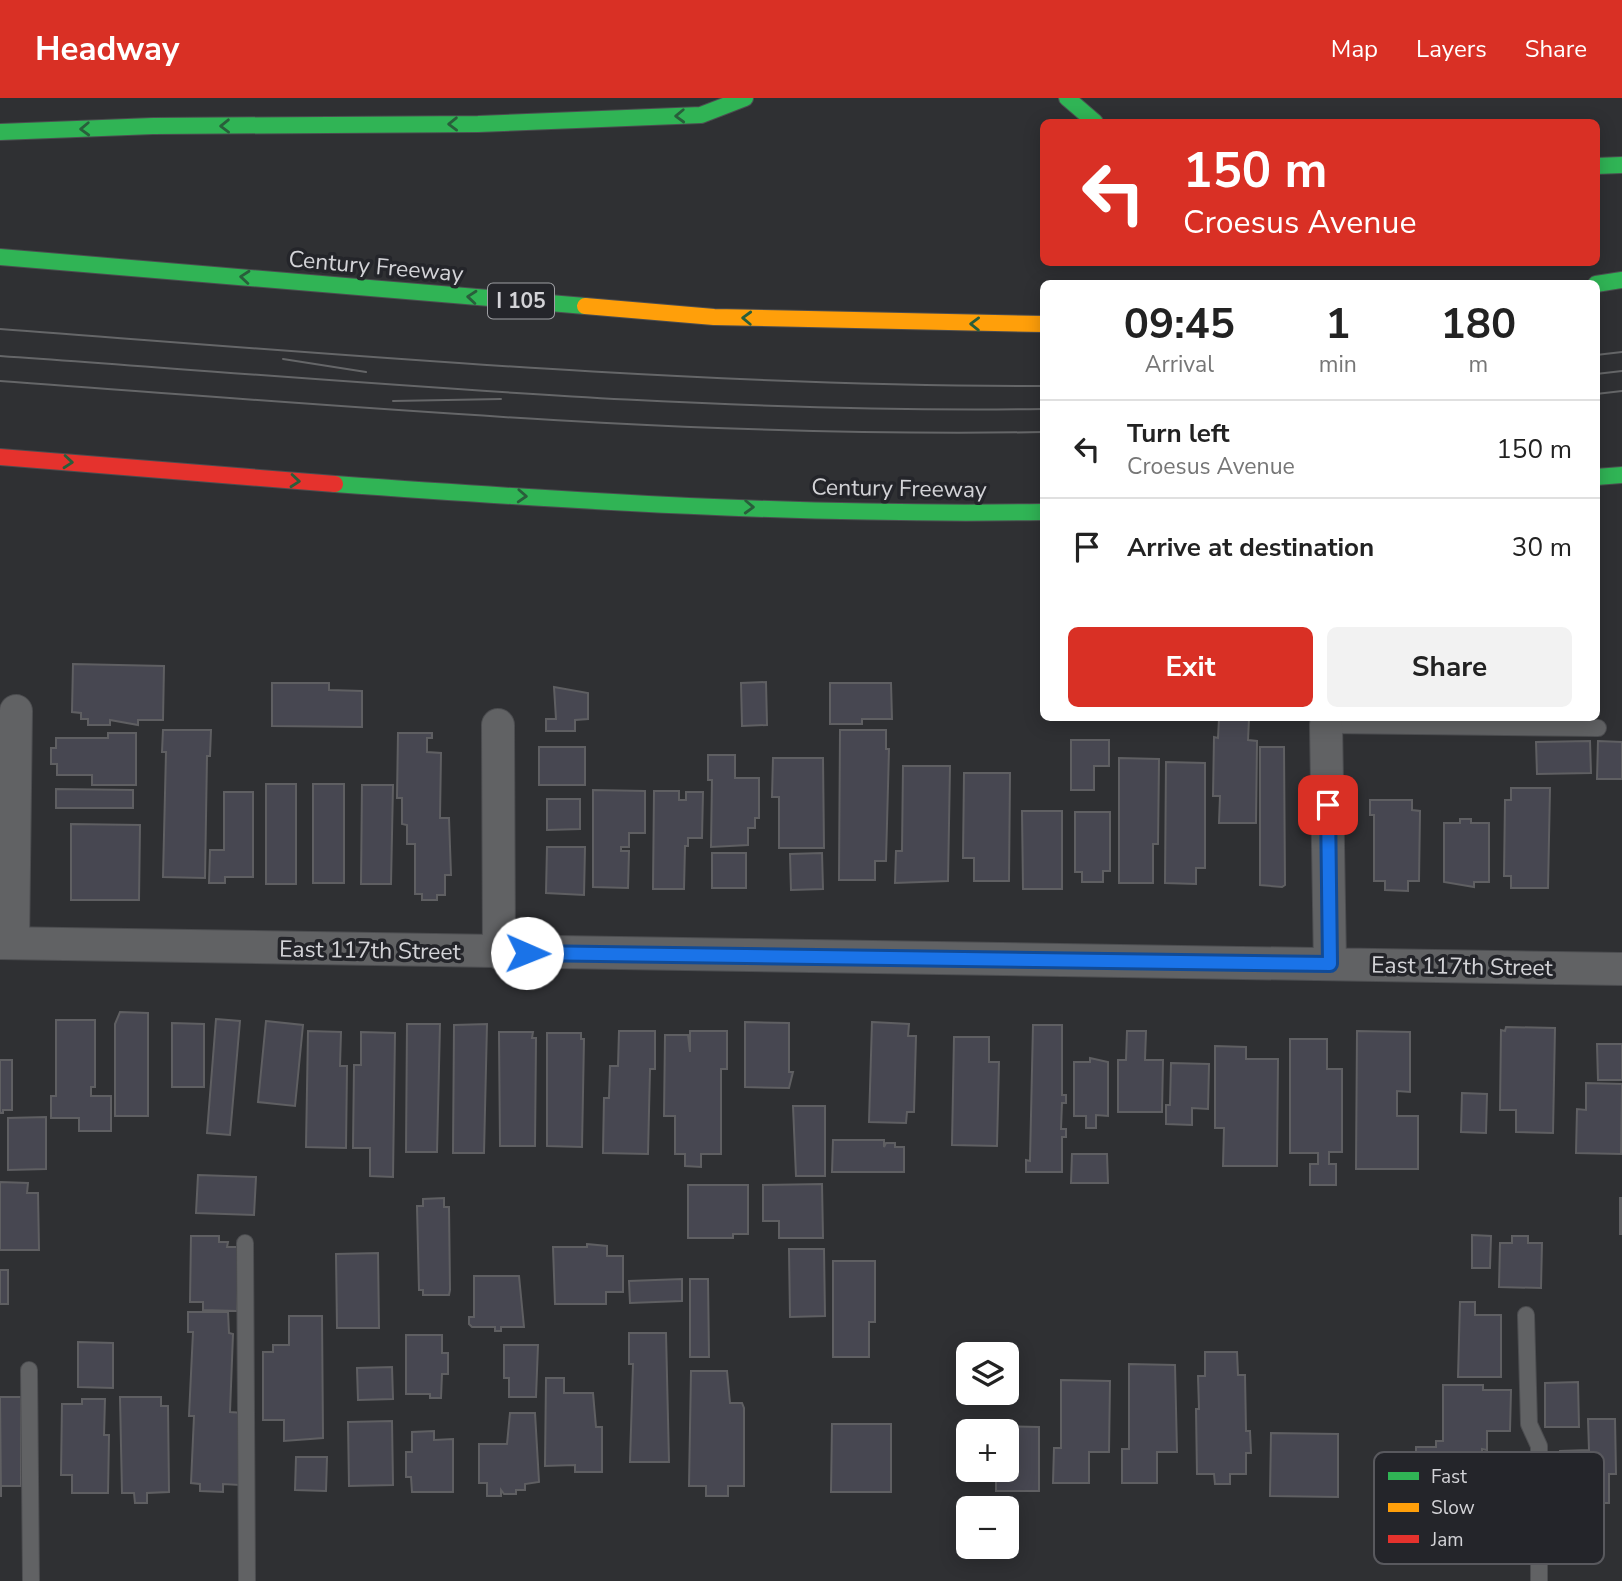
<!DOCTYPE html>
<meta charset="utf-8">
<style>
body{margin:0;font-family:"Nunito Sans",sans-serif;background:#f2f2f2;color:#222;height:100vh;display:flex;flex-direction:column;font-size:26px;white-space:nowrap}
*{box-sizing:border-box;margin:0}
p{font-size:23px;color:#767676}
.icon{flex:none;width:38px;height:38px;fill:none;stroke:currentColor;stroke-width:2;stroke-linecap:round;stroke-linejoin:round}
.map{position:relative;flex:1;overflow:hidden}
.sheet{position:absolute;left:1040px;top:182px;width:560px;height:441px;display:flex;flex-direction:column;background:#fff;border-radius:10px;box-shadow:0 4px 18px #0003}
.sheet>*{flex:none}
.top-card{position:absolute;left:1040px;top:21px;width:560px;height:147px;border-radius:10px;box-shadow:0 4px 18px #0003;background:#d93025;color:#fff;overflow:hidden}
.tools{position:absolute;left:956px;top:1244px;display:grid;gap:14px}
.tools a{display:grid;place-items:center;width:63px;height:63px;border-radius:10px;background:#fff;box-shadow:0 4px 18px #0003;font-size:35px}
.pin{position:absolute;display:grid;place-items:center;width:60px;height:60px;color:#fff;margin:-30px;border-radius:14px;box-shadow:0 4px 10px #0006}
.me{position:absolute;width:77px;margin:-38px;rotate:91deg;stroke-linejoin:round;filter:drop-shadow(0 0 5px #0008)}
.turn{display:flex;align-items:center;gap:24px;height:147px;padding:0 28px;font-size:32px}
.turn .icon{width:91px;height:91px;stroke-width:2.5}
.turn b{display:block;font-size:49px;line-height:60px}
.eta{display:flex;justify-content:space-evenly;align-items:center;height:119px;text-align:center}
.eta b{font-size:42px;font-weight:700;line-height:49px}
.cta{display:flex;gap:14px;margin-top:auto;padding:14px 28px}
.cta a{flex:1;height:80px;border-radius:10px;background:#d93025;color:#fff;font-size:28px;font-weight:700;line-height:80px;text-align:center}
.cta a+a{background:#f2f2f2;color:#222}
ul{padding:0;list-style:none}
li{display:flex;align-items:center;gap:21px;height:98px;padding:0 28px;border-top:2px solid #e0e0e0}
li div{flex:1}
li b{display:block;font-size:26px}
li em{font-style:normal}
header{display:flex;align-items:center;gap:42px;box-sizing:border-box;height:98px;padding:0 35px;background:#d93025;color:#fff}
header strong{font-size:33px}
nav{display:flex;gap:38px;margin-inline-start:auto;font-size:24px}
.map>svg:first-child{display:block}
.building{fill:#474751;stroke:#5f5f62;stroke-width:2}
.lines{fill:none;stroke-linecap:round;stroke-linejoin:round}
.lane-casing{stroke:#4c4d50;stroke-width:18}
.street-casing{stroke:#4c4d50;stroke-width:34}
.fast-casing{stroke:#4c4d50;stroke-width:18}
.slow-casing{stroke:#4c4d50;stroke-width:18}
.jam-casing{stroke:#4c4d50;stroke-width:18}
.lane{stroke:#616264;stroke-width:16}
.street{stroke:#616264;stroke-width:32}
.fast{stroke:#30b455;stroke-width:16}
.slow{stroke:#ff9f0a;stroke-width:16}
.jam{stroke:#e5322d;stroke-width:16}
.tram{stroke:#656668;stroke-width:2}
.oneway{stroke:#295e3b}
.route-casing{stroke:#114b97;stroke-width:18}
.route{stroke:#1a73e8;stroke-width:12}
.labels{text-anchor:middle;stroke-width:7;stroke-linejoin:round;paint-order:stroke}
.shield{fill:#24252a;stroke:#9e9fa3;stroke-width:2}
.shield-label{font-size:21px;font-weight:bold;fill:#d3d3d7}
.street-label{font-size:23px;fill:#d3d3d7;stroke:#24252a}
.key{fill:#24252a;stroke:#59595e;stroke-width:2}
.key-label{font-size:19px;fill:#d3d3d7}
</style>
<header>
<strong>Headway</strong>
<nav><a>Map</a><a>Layers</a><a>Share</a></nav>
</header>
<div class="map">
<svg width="1622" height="1483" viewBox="0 0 1622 1483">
<rect width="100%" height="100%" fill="#2f3033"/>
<path class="building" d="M73,566l91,2 -1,54h-25v5l-28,-5v5h-22v-6h-7v-6l-9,-1z
M766,584l1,43 -25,1 -1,-43z
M272,585h57v7l33,1v36l-90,-1z
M830,585h61l1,36h-30v5h-32z
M554,589l34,6v26l-13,1v11h-29v-12h10z
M1219,621h30l-1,21 9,1 -1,82h-37l1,-27h-7l1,-59 4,1z
M163,632h48l-1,26h-3l-2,122 -42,-1 3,-125h-4z
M840,632h46v19h3l-3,112h-11v19h-36z
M108,635h28v52h-44v-10h-35v-11h-6v-16h5v-10h52z
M398,635h34v5h-5v14l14,1 -1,65h9l2,57h-6v20h-8v5h-15v-6h-7v-50h-8v-19l-5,-1v-26h-5z
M1071,642h38v26h-15v24h-23z
M1590,643l1,32 -54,1 -1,-32z
M1598,643l24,1v37h-25z
M539,649h46v38h-46z
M1260,649h24l1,138 -3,2 -22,-2z
M708,657h27v23h24v40h-4v10h-7v17l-37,2 1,-67h-4z
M773,660h50l1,90h-45v-51h-7z
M1119,660l40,1 -1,85h-5v39h-34z
M1166,664l39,1v105h-9v16l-31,-1z
M903,668h47l-2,115 -53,2 1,-32h6z
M964,675h46l-1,108h-35v-23h-11z
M266,686h30v100h-30z
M313,686h31v99h-31z
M362,687h31l-2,99h-30z
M1511,690h39l-2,100h-37v-12h-7l1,-76h6z
M56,691l77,1v18h-77z
M593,692l52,1v42h-16v14h-8v4h8l-1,37 -35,-1z
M654,693h25v9h7v-8h17l-1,46h-14v8h-3l-1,43h-31z
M224,694h29v85h-28v6h-16l1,-33h14z
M547,701h33v30l-33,1z
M1370,702h42v10l8,1 -1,70h-11v10l-23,-1v-9h-11v-66h-4z
M1022,713h40v78h-39z
M1075,714h35v59h-7v11h-21v-10h-7z
M1460,721h11v4h18v59h-15v5l-30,-5v-59h16z
M71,726l69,1 -1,75h-68z
M547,749h38l-1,48 -38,-2z
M712,755h34v35h-34z
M822,755l1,36 -32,1 -1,-36z
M120,914l28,1v103h-33v-92z
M216,921l24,2 -10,114 -23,-2z
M56,922h39v67h-4v9h20v35h-32v-13h-28v-22h5z
M266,923l37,4 -8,81 -37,-4z
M745,924l44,1v49h4l-4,16 -44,-1z
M872,924l37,2 -1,12h8l-2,76h-7l-1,11 -37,-1z
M172,925l32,1v63h-32z
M407,926h33l-3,128h-31z
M487,926l-3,129h-31l1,-128z
M1033,927h29v70h4v8h-4l-1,26h5v8h-4v35h-36v-12l4,1z
M1506,929l49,1 -2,105 -37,-1v-22h-16l1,-80 4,1z
M308,933l33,1 -1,34h7l-1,82 -40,-1z
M619,933h36v38h-5l-2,85 -45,-1 1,-55h5l1,-32h8z
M690,933h37v38h-6v85h-20v13l-16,-1v-12h-10v-38h-11l1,-81h23l2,17z
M1127,933h19l-1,29h18l-1,52h-44v-52h8z
M1357,933l53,1v60l-13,-1v25h21v53h-62z
M361,934l34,1 -2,144 -23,-1v-28h-17l1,-83h7z
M499,934h34l-1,6h4l-1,108h-35z
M547,935h34v6h3l-2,108 -35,-1z
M954,939h35v25h10l-2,84 -45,-1z
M1290,941h37v30h15v83h-13v12h7v21h-26v-21h8v-11h-28z
M1597,946h25v36h-24z
M1215,948l31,1v12h32l-1,107h-54l1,-38h-9z
M1090,960l18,4v54l-12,-1v13h-10v-12h-12v-54h16z
M0,962h12v50h-9v3h-3z
M1171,965l38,1 -1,45 -16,-1v17l-26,-1v-19h4z
M1586,985l36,1 -1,70 -45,-1 1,-44 9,1z
M1462,995l25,1 -1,39 -25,-1z
M793,1008h32v70h-29z
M46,1019v52l-38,1v-52z
M833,1042h51v7l2,-4h9v4h9v25h-72z
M1072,1056h35l1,29h-37z
M198,1077l58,2 -2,38 -58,-2z
M0,1084l28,1 -1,10h11l1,57h-39z
M822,1086l1,54h-44v-17h-16v-36z
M688,1087h60v49h-15v4h-45z
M444,1100v9h5l1,83 -1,5h-26v-5h-4l-2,-84h6v-7z
M1620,1100h2v36h-2z
M1472,1137l19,1 -1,32h-18z
M191,1138h28v6h9l-1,5h13l-3,64 -34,-1v-8h-13z
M1512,1138h16v7h14l-1,45 -42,-1 1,-44h12z
M587,1146l20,2v10h16v36h-17v12h-51l-2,-57h34z
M789,1151h35l1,67 -35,1z
M378,1155l1,75h-42l-1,-74z
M833,1163h42v61h-6v35h-36z
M0,1172h8v34h-8z
M474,1178h45l5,51h-23v4h-6v-4h-23l-3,-3v-7h5z
M682,1181v22l-52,2 -1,-22z
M690,1181h18l1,78h-19z
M1460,1204h15v13h26v62h-43z
M188,1214h40l1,21 4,1 -3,78 14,1 -4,72 -17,-1v8l-23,-1v-7l-9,-1 3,-67h-5l4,-84h-5z
M289,1218h33l1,122 -39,3v-21h-21v-68h10v-7h16z
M629,1235h37l3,129h-39l3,-98h-4z
M406,1237h36v18h6v21h-6l-1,24h-11v-4h-24z
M78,1244l35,1v45l-35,-1z
M504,1247h34l-2,52h-27v-19h-5z
M1205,1254h32l1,23h7l1,56h4l1,22h-5v21h-16v10h-15l-1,-10h-17l-1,-65h3l-1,-33h7z
M1129,1266l46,1 2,87h-20v31h-35v-34h7z
M392,1269l1,32 -35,1 -1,-32z
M691,1273h36l3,32h12l2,5v78h-16v10h-22v-10h-17z
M546,1280h18v15h29l3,34h6v45h-27v-7l-30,1z
M1061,1282l49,1 -1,71h-20v31h-36l1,-35h7z
M1578,1284l1,45h-34v-44z
M1443,1287h40v5h28l-1,41h-23v19l-5,-1v11h26v41l-92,-1v-53h20v-6h7z
M0,1299h21v89h-20v11z
M120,1299h41v9h7l1,86 -22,1v10h-12l-1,-10h-12z
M82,1301h23l-1,36h5l-1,58h-36v-18h-11l1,-71h20z
M510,1315h25l4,69 -14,2v6h-9v4h-12l-3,-4v6h-14v-13h-8v-39h28z
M1588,1321h27l1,55h-7v29h-49v-52l29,-1z
M392,1323l1,64 -44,1 -1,-64z
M832,1326h59v68h-60z
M996,1328l43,1v64h-43v-21h10v-38h-10z
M434,1333v9l19,-1v53h-41l-1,-15h-5v-25h6v-20z
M1271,1335l67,1v63l-68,-1z
M296,1359h31l-1,34 -31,-1z"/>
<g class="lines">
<g class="lane-casing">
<path id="lane" d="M1326,627l272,3
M245,1145l2,338
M1526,1217l3,109 10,22v135
M29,1272l2,211"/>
</g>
<g class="street-casing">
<path id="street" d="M498,627l1,228
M1326,627l4,239
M0,845l1622,26
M13,845l3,-232"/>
</g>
<g class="fast-casing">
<path id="fast" d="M1067,0l28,24
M0,34l153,-6 325,-2 223,-9 44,-17
M1596,68l26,-1
M0,159l585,49
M1596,186l26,-4
M1596,379l26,-2
M335,386c235,17 472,32 708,28"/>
</g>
<g class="slow-casing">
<path id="slow" d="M585,208l129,11 329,7"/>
</g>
<g class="jam-casing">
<path id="jam" d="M0,359l335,27"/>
</g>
<use href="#lane" class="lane"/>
<use href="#street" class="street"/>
<use href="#fast" class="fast"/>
<use href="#slow" class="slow"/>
<use href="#jam" class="jam"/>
<path class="tram" d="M0,231c347,26 694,57 1043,57
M1596,257l26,-3
M0,258c347,24 695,58 1043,53
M283,261l83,13
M1596,276l26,-3
M0,283c347,25 694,57 1043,51
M1596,296l26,-3
M393,303l108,-2"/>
</g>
<defs><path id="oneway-chevron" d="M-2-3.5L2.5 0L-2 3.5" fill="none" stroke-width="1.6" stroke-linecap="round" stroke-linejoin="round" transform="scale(1.75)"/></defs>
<g class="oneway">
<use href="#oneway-chevron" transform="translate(680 18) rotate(178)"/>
<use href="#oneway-chevron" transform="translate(453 26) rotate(179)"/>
<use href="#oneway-chevron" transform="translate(225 28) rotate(179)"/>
<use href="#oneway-chevron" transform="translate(85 31) rotate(178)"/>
<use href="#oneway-chevron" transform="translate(245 179) rotate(-175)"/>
<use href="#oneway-chevron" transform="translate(472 199) rotate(-175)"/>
<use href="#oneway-chevron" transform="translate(747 220) rotate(-178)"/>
<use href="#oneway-chevron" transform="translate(975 226) rotate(-179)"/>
<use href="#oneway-chevron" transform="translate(68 364) rotate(5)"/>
<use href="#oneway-chevron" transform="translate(295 383) rotate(5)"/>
<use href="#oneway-chevron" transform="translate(522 398) rotate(3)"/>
<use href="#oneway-chevron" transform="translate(749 409) rotate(2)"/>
</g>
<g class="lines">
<g class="route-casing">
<path id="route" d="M527,855l803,11 -2,-159"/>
</g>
<use href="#route" class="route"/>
</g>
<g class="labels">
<rect class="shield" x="488" y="185.5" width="66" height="35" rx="5"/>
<g class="shield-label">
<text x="521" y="210">I 105</text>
</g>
<g class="street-label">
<text transform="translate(376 168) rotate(5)" y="8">Century Freeway</text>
<text transform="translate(899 390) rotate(1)" y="8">Century Freeway</text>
<text transform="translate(370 852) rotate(1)" y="8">East 117th Street</text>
<text transform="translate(1462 868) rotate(1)" y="8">East 117th Street</text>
</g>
</g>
<rect x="1374" y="1354" width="230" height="112" rx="10" class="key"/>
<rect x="1388" y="1374" width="31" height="8" fill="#30b455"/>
<rect x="1388" y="1405" width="31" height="9" fill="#ff9f0a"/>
<rect x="1388" y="1437" width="31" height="8" fill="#e5322d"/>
<g class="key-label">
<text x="1431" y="1385">Fast</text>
<text x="1431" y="1416">Slow</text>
<text x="1431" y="1448">Jam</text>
</g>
</svg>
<div class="tools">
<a><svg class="icon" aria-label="layers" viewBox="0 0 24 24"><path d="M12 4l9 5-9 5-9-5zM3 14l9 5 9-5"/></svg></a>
<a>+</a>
<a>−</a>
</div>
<div class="pin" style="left:1328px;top:707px;background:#d93025"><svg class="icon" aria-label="arrive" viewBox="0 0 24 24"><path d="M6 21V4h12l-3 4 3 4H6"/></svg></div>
<svg class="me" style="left:527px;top:855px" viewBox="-20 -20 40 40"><circle r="19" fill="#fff"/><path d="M0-13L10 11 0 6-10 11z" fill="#1a73e8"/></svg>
<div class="top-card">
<div class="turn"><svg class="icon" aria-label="left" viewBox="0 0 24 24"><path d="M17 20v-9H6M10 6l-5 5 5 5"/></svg><div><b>150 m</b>Croesus Avenue</div></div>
</div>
<section class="sheet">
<div class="eta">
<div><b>09:45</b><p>Arrival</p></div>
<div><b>1</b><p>min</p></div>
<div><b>180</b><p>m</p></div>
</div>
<ul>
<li><svg class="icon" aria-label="left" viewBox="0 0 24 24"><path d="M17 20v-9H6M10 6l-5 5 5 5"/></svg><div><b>Turn left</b><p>Croesus Avenue</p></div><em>150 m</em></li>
<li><svg class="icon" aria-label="arrive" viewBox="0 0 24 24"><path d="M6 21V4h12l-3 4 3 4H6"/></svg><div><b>Arrive at destination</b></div><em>30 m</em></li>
</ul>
<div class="cta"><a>Exit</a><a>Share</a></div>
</section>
</div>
